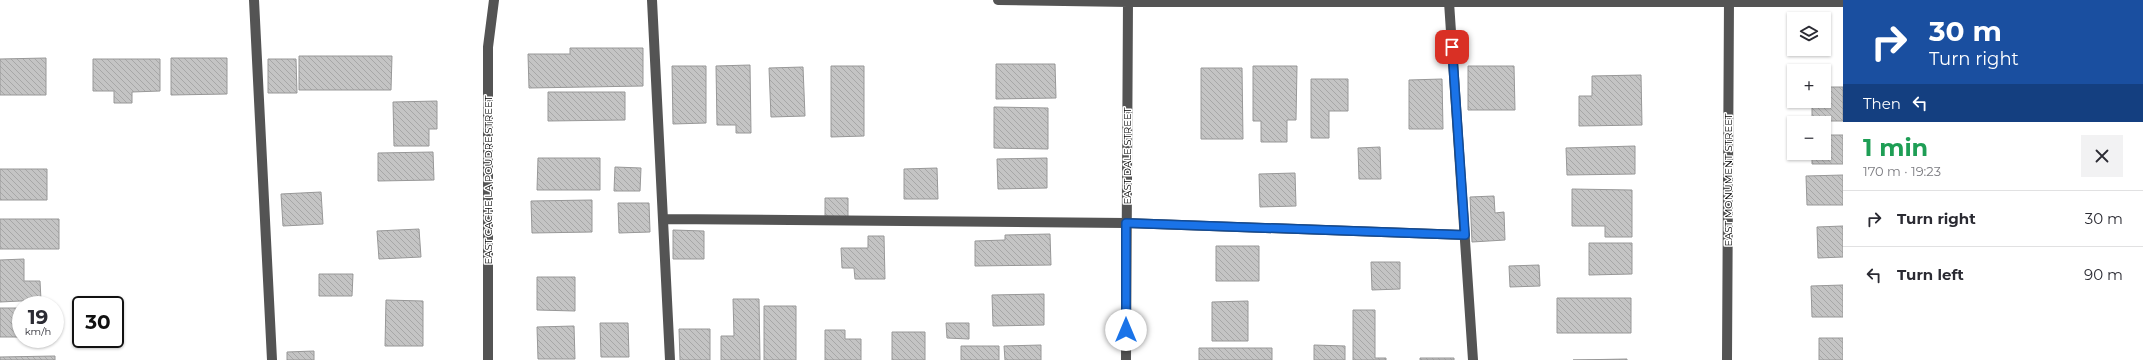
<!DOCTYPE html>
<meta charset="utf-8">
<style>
body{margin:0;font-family:Montserrat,sans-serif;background:#f2f2f3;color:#2b2b33;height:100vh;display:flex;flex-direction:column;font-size:15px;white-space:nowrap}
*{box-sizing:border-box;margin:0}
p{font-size:13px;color:#7c7c81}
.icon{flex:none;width:22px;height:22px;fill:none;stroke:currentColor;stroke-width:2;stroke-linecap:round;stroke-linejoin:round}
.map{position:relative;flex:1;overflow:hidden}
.details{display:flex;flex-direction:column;background:#fff;width:300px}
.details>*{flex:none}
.top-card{background:#1a4fa0;color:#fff;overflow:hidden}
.buttons{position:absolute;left:1787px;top:12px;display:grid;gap:8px}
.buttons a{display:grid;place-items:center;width:44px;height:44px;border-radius:0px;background:#fff;box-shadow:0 1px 3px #0004;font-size:20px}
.speed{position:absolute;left:12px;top:296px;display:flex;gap:8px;font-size:20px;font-weight:700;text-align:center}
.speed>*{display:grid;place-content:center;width:52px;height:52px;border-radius:50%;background:#fff;box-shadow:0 1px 3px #0004;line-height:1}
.speed small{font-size:10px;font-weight:400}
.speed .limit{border:2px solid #111;border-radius:6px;background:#fff;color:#111}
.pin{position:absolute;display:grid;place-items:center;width:34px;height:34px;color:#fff;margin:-17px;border-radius:8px;box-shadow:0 2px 6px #0006}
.me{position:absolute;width:44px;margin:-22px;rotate:0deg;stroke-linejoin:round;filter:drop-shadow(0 0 3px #0008)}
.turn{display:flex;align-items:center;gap:14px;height:84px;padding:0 20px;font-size:18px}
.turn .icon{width:52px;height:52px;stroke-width:2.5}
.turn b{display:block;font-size:28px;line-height:34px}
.then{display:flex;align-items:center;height:38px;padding:0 20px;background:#0003;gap:8px;font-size:15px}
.round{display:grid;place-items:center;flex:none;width:42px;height:42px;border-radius:0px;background:#f2f2f3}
.overview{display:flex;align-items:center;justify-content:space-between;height:68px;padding:0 20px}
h1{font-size:24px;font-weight:700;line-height:30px;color:#1e9e55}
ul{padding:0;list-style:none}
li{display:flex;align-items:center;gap:12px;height:56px;padding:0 20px;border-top:1px solid #e1e1e2}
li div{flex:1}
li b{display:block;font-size:15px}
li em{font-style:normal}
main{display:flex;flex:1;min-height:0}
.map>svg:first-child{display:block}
.building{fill:url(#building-back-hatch);stroke:#989898}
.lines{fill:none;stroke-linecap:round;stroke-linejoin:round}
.minor{stroke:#545454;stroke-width:10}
.route-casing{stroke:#114b97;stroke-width:10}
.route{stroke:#1a73e8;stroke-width:7}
.labels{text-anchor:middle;stroke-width:3;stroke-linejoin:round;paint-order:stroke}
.street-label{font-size:10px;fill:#000;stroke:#fff}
</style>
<main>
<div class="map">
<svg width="1843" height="360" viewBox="0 0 1843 360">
<defs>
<pattern id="building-back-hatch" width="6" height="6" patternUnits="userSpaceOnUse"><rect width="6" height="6" fill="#c4c4c4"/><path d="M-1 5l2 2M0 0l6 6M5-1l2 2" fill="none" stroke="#a7a7a7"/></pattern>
</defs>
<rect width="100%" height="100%" fill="#fff"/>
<path class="building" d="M570,48h73v38l-114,2 -1,-34h42z
M299,56h93l-1,34h-92z
M46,58v37h-46v-36z
M171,58h56v36l-56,1z
M93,59h67v32l-28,1v11h-18v-12h-21z
M268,59h28l1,34h-29z
M996,64h59l1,34 -60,1z
M750,65l1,68h-15v-8h-19l-1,-59z
M672,66h34v57l-33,1z
M831,66h33v70l-33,1z
M1253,66h44l-1,54h-9v22h-26v-21h-8z
M1468,66h46l1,44h-47z
M803,67l2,49 -34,1 -2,-49z
M1201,68h41l1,71h-42z
M1641,75l1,50 -63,1v-30h13v-20z
M1311,79h37v32h-19v27h-18z
M1442,79l1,50h-34v-49z
M1824,82l5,1v4h14v34h-31v-16h-8v-4h20z
M548,92h77v28l-77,1z
M437,101v28h-8v17h-35l-1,-44z
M994,107l54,1v41l-54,-1z
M1824,135h19v29h-31v-11h12z
M1635,146v28l-68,1 -1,-27z
M1380,147l1,32h-22l-1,-31z
M433,152l1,28 -56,1v-28z
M538,158h62v32h-63z
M1047,158v30l-49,1 -1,-30z
M615,167l26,1 -1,23h-26z
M937,168l1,31h-34v-30z
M0,169h47v31h-47z
M1295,173l1,33 -36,1 -1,-33z
M1843,175v30h-36l-1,-29z
M1572,189l60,1v47h-27v-11h-33z
M321,192l2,32 -40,2 -2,-32z
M1494,196l1,17 9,-1 1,28 -33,2 -2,-45z
M825,198h23v19h-23z
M592,200v32l-60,1 -1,-32z
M618,203h31l1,29 -31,1z
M0,219h59v30h-59z
M1843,226v31l-25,1 -1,-31z
M419,229l2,28 -42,2 -2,-28z
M673,230l31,1v28h-31z
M1050,234l1,31 -76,1v-25l30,-1v-5z
M868,236h16l1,43h-30l-1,-11h-12l-1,-20h27z
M1589,243h43v31l-43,1z
M1216,246h43v35h-43z
M24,259v22h16l1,19 -41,2v-42z
M1371,262h29v27l-28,1z
M1539,265l1,21 -30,1 -1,-21z
M319,274h34l-1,22h-33z
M537,277h38v34l-38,-1z
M1843,285v32h-31l-1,-31z
M1044,294v31l-51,1 -1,-31z
M1557,298h74v35h-74z
M733,299h26l1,61h-39v-24h13z
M386,300l37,1v45h-38z
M1248,301v40h-36v-39z
M764,306h32v54h-32z
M0,308h21v29h-21z
M1353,310h22v48h11v2h-33z
M600,323h28l1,34h-28z
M946,323h23v16l-22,-1z
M574,326l1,33h-37l-1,-32z
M679,329h31v31h-30z
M825,330h20v9h16v21h-36z
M892,332h33v28h-33z
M1819,338h24v22h-24z
M1041,345v15h-36l-1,-14z
M1314,345l31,1v14h-31z
M961,346h38v14h-38z
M1199,348h73v12h-73z
M314,351v9h-27v-8z
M55,356v4h-55v-3z
M1420,358h34v2h-34z
M1627,359v1h-54z"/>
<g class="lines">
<path class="minor" d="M254,0l18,360
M652,0l18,360
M998,0l130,2h715
M1449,2l24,358
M663,219l463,4 339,12
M488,360v-313l6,-47
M1126,360l2,-360
M1727,360l2,-360"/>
</g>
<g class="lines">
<g class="route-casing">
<path id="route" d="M1126,330v-107l339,12 -13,-188"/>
</g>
<use href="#route" class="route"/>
</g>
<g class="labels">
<g class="street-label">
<text transform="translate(1127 156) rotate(-90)" y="4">EAST DALE STREET</text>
<text transform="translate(488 180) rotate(-90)" y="4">EAST CACHE LA POUDRE STREET</text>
<text transform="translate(1728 180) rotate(-90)" y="4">EAST MONUMENT STREET</text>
</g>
</g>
</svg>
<div class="buttons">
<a><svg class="icon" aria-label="layers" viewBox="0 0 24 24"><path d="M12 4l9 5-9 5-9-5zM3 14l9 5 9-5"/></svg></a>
<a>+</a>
<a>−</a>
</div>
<div class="speed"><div>19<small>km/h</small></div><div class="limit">30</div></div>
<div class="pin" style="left:1452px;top:47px;background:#d93025"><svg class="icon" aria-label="arrive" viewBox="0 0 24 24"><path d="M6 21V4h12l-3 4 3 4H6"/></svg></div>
<svg class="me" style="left:1126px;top:330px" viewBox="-20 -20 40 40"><circle r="19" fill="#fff"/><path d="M0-13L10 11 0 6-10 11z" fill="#1a73e8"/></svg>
</div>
<section class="details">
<div class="top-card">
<div class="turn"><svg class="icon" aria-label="right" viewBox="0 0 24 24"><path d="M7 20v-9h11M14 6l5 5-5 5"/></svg><div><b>30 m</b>Turn right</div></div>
<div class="then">Then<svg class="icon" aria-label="left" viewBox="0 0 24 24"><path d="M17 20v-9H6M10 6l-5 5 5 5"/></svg></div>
</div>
<div class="overview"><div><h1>1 min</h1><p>170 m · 19:23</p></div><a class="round"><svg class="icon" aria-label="close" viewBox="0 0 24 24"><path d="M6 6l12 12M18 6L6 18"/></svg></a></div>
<ul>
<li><svg class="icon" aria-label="right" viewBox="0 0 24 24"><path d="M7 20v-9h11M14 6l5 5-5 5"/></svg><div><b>Turn right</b></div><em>30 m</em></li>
<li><svg class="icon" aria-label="left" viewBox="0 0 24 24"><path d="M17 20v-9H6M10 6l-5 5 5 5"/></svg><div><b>Turn left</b></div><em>90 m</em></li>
</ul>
</section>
</main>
